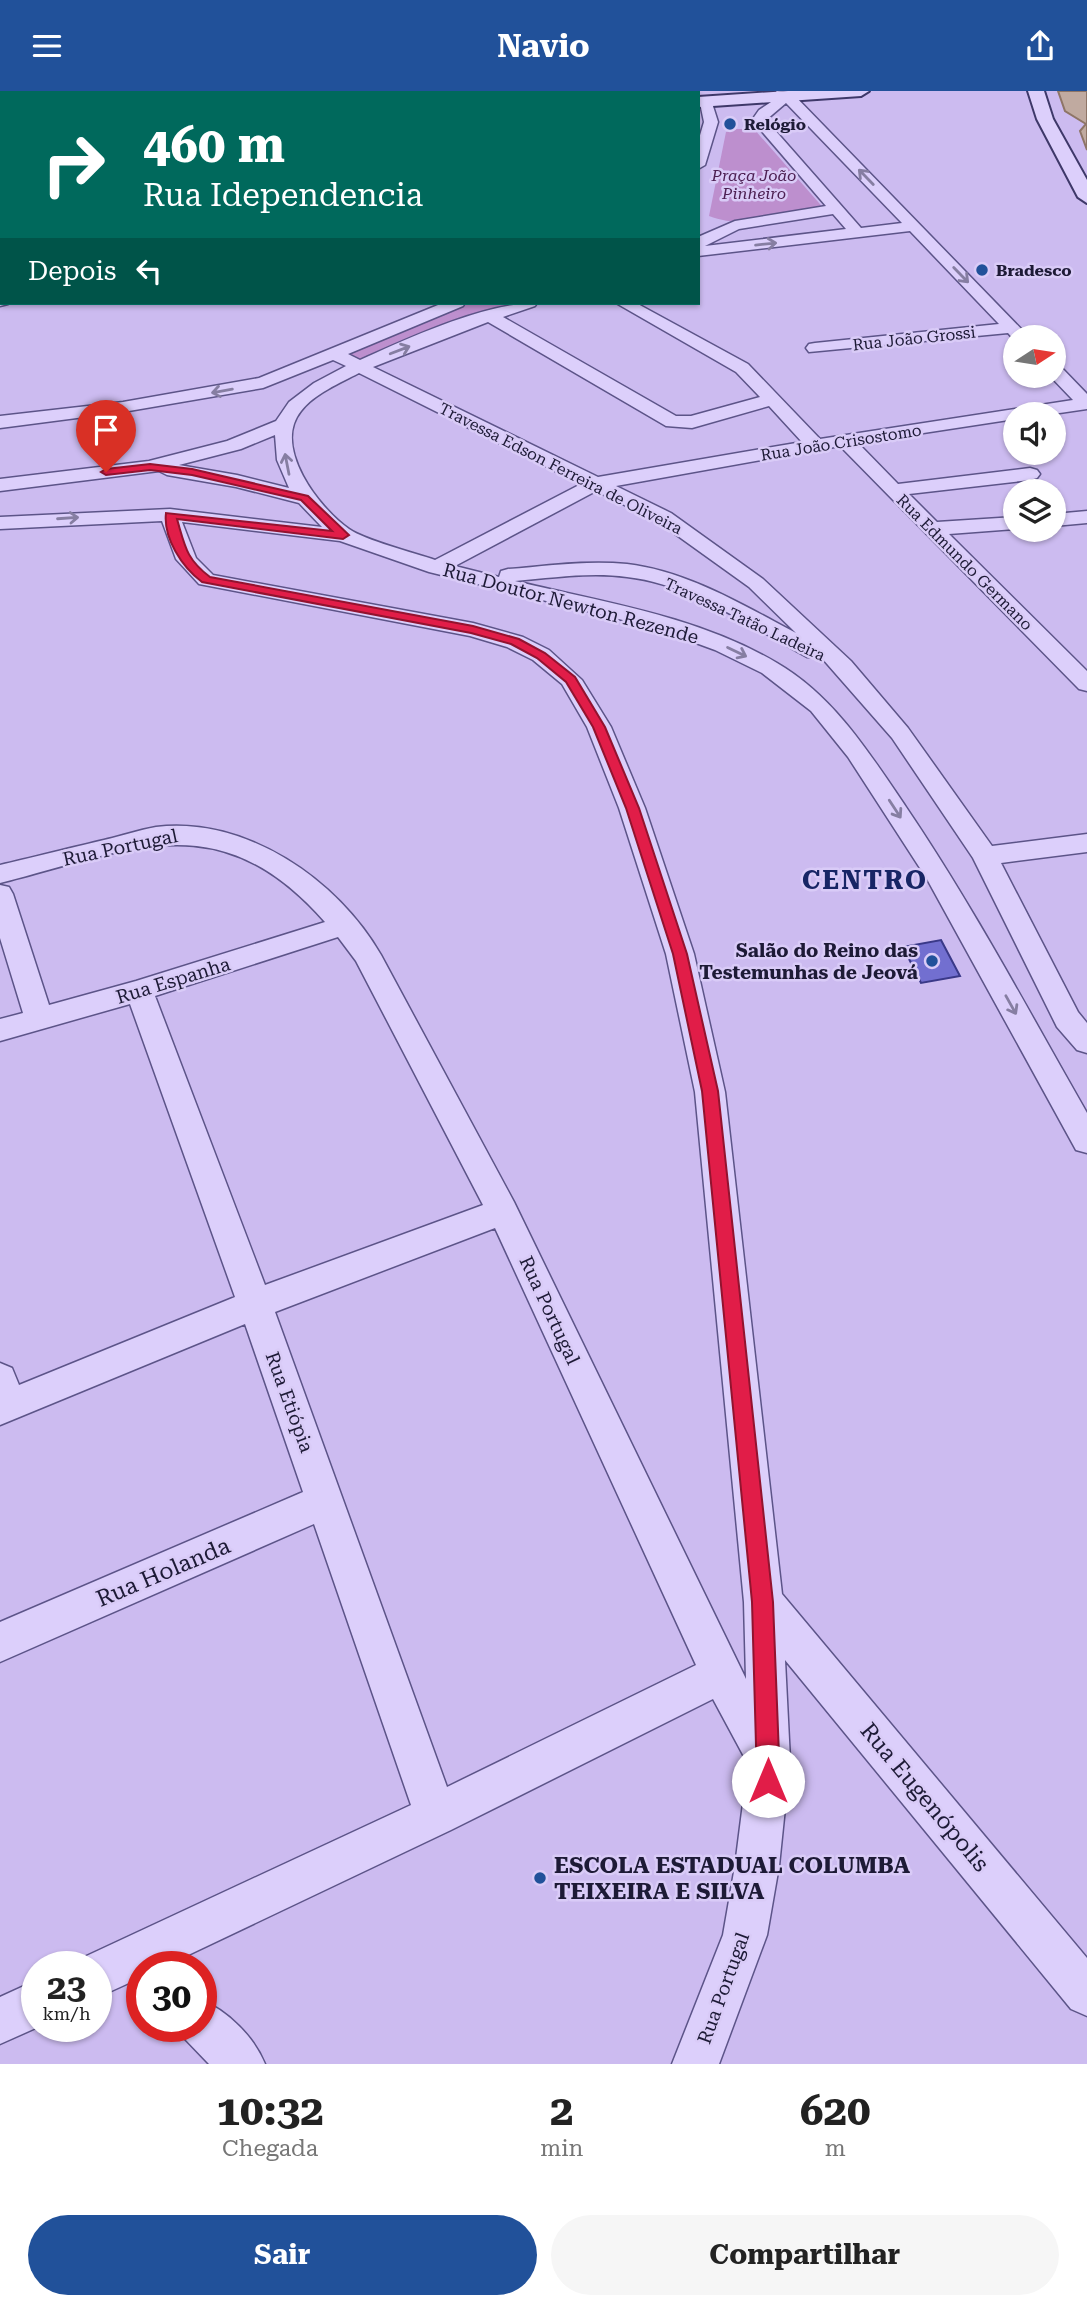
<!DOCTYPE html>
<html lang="pt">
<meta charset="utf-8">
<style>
body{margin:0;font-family:"Roboto Serif",serif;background:#f6f6f6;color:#222;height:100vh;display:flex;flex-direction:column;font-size:26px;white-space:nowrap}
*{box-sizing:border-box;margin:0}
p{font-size:23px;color:#767676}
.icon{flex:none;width:38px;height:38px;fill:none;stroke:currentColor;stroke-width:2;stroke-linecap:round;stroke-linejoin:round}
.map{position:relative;height:1973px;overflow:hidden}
.drawer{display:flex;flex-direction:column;background:#fff;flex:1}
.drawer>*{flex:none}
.top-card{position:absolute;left:0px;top:0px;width:700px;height:214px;box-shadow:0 2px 5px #0004;background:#00695c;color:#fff;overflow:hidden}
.needle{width:46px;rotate:78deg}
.controls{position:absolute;left:1003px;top:234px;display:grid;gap:14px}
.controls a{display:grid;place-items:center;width:63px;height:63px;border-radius:50%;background:#fff;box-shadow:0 2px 5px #0004;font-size:35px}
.speed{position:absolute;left:21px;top:1860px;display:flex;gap:14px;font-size:35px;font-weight:700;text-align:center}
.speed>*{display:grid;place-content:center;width:91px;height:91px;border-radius:50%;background:#fff;box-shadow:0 2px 5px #0004;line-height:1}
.speed small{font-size:18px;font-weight:400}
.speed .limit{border:10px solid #d22;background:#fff;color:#111}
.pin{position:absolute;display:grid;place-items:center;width:60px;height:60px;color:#fff;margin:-72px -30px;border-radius:50% 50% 50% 0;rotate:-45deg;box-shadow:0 0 7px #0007}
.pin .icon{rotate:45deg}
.me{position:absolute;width:77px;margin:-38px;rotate:0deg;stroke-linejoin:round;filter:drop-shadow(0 0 5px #0008)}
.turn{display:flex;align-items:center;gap:24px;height:147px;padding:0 28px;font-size:32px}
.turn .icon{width:91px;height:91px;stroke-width:2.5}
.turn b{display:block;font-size:49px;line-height:60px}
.then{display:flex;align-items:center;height:66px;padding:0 28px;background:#0003;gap:14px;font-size:26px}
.eta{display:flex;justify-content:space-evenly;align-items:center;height:119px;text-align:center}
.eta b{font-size:42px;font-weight:700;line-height:49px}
.cta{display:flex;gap:14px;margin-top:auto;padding:14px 28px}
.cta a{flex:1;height:80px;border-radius:42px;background:#21519a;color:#fff;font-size:28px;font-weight:700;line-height:80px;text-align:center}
.cta a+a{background:#f6f6f6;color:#222}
header{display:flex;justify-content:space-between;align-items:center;height:91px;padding:0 28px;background:#21519a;color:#fff;font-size:32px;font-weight:700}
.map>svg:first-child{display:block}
.green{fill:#bd8fce}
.water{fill:#c0aaa0;stroke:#8e7567;stroke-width:2}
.building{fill:#726fd0;stroke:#3a3988;stroke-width:2}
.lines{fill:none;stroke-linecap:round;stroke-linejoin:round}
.street-casing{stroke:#5c5488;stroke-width:3}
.secondary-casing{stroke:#3e3869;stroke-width:4}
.street{fill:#dccffb;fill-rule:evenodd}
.secondary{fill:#dccffb;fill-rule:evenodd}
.oneway{stroke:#867ea2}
.route{fill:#e11d48;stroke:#92132f;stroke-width:2}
.poi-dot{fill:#21519a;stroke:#d9cbf7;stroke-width:2.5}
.labels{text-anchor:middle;stroke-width:5;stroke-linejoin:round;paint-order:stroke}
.far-poi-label{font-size:16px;font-weight:bold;fill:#1d1a36;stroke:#d9cbf7;text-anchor:start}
.far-park-label{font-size:16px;font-style:italic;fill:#4d2053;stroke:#d9cbf7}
.far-street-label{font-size:16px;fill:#1d1a36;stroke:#d9cbf7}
.street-label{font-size:19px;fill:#1d1a36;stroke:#d9cbf7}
.poi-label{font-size:19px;font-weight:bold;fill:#1d1a36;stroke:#d9cbf7;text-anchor:end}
.near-street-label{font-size:23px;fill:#1d1a36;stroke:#d9cbf7}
.near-poi-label{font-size:23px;font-weight:bold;fill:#1d1a36;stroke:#d9cbf7;text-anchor:start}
.district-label{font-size:26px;font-weight:bold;letter-spacing:2px;fill:#172565;stroke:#d9cbf7}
</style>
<header><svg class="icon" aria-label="menu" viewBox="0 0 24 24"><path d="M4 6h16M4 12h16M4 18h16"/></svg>Navio<svg class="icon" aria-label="share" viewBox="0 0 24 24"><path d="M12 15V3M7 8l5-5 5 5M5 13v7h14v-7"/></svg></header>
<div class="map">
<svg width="1087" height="1973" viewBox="0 0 1087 1973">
<rect width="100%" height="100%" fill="#ccbbf0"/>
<path class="green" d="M736,38h18l72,82c-36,5 -82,19 -117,5l17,-84z
M471,212h48l-155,58 -19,-8z"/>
<path class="water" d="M1058,0h29v59l-7,-19 6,-7 -21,-13z"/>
<path class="building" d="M941,849l19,36 -39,7 -18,-36z"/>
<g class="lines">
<g class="street-casing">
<path id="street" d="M776,0l16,2 238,245h-15v3l-7,-8 -199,19 -3,-4 3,-4 6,-1 184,-19 -89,-93 -212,25v-19l37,-16 91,-15 -74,-86 7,-10 21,-14zM786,12l116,120 -41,5 -95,-108zM833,123l13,15 -141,17 34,-17z
M706,8l6,4 6,19 -13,43 -7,4v-27l6,-20 -4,-19z
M0,95h2v8h-2z
M0,174h2v10h-2z
M0,205l2,7 6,1 -8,2z
M443,212h22l-2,3 -115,48 12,6c49,-22 124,-57 177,-57l-2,3 -32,11 173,99h15l69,-19 -24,-25 -120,-69h20l112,61 72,75 253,-39 -23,-24h4v-11l6,1 27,28v15l-41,6h-31v4l-157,24 40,41 132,-16 7,2 3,4 -3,4 -7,2 -121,14 28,28 78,-5v12l-66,5 138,137v20l-8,-2 -239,-243 -224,40 55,27 92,66 88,82 57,67 84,118 95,-12v18l-86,11 77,149 9,11v30l-10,-3 -20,-23 -84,-169 -81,-120 -71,-81h-14c-56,-30 -116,-73 -180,-80 -37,-5 -75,1 -112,4 87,21 183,35 262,82 57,33 93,91 129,144 67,99 122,203 181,306v40l-11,-3 -149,-271 -79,-122 -37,-46 -49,-38 -47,-23 -60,-22 -226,-56 -89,-31 -158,-19 14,36 17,17 260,48 50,14 26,13 33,30 29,47 34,81 49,146 31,138 57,502 305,364v58l-16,-7 -286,-349 5,100 -11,106 -12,69 -48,129h-47l51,-129 12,-69 13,-102 -35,-65 -262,131 -288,137h-21v10l-46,21v-31h-19l3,-8 331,-154 -97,-281 -314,138v-40l303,-130 -58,-168 -245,101v-62l12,5 7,17 216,-88 -105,-293 -130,37v-22l23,-6 -23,-75v-53l9,2 4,7 36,111 87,-24 189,-59c-106,-120 -193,-72 -325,-39v-18c35,-8 69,-17 104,-25 17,-4 35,-10 52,-13 90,-11 182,53 225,128l133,247 232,477 -2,-77 -49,-510 -29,-138 -47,-146 -32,-81 -25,-43 -29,-24 -26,-13 -37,-11 -271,-52 -23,-25 -14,-38 -162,8v-12l170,-8 152,18 -23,-24 -63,-16 -69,-12 -8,-4 -159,20v-12l149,-18 78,-20 49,-20 13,-19 25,-19 32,-17 -13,-6 -70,28 -140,24 -123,16v-12l123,-14 136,-24zM488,231l178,104 26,2 77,-22 33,36 -204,35 -225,-110zM359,282l222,111 -146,76c-20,-7 -71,-20 -86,-31 -30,-21 -77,-82 -48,-118 13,-17 39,-28 58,-38zM275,344l2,25 12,28 -52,-13 -58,-10 62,-16zM596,400l61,30 92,66 47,46c-53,-28 -109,-62 -169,-69 -40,-4 -80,2 -119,5l-7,2 -2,6 -44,-11zM338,846l18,24 127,244 -218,80 -110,-289zM495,1137l201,437 -249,122 -172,-475z
M1087,420v12l-33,3v-12z
M37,1889l1,47 -38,17v-47z
M201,1909c27,11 53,37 64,64h-56l-24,-25 -6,-12h22z"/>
</g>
<g class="secondary-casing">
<path id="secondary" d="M634,0h24l1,2h-24z
M788,0h81l-8,5 -163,11v-10z
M1028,0h16l9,28 34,61v23l-9,-6 -41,-78z"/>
</g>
<use href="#street" class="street"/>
<use href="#secondary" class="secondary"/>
</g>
<defs><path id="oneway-shaft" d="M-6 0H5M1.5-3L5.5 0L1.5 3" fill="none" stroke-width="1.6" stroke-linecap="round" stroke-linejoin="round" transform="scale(1.75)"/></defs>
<g class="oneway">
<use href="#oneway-shaft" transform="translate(866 86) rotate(-134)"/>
<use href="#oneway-shaft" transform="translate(766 153) rotate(-6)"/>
<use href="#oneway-shaft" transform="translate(961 184) rotate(46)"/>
<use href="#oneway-shaft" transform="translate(400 259) rotate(-21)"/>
<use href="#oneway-shaft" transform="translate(222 300) rotate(170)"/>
<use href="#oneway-shaft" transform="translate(287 373) rotate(-101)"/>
<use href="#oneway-shaft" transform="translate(68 427) rotate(-4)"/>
<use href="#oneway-shaft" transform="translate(737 561) rotate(26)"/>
<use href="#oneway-shaft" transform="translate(895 718) rotate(57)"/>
<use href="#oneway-shaft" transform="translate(1011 914) rotate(61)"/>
</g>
<path class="route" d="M150,373l42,5 116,27 41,39 -6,4 -166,-20c8,27 9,40 33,58l263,49 46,13 26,14 30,24 30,50 34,81 48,146 31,137 55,511 7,179 -4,8 -8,3 -8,-3 -3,-8 -5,-179 -50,-511 -29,-137 -47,-146 -33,-81 -27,-45 -29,-24 -26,-14 -40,-11 -269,-51c-20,-15 -39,-44 -36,-69l166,18 -31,-31 -109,-25 -42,-5 -44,5 -5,-3 5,-3z"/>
<g class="poi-dot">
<circle cx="730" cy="33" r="7"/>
<circle cx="982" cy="179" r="7"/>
<circle cx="932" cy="870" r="7"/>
<circle cx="540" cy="1787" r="7"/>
</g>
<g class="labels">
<g class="far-poi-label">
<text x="744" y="39">Relógio</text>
<text x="996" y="185">Bradesco</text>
</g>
<g class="far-park-label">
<text x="754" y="90">Praça João<tspan x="754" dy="18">Pinheiro</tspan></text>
</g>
<g class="far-street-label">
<text transform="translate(914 247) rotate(-6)" y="6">Rua João Grossi</text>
<text transform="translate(841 351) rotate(-9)" y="6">Rua João Crisostomo</text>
<text transform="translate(561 377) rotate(27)" y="6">Travessa Edson Ferreira de Oliveira</text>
<text transform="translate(965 471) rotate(45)" y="6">Rua Edmundo Germano</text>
<text transform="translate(745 528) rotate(25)" y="6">Travessa Tatão Ladeira</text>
</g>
<g class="street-label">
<text transform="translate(571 512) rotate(15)" y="7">Rua Doutor Newton Rezende</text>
<text transform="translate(120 756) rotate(-12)" y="7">Rua Portugal</text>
<text transform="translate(173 889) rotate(-17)" y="7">Rua Espanha</text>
<text transform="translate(550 1219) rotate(65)" y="7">Rua Portugal</text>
<text transform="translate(290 1311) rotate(70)" y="7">Rua Etiópia</text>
<text transform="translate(723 1897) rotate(-70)" y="7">Rua Portugal</text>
</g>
<g class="poi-label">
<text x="918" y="866">Salão do Reino das<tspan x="918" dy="22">Testemunhas de Jeová</tspan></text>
</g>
<g class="near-street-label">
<text transform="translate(163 1481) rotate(-23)" y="8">Rua Holanda</text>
<text transform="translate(925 1706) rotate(50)" y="8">Rua Eugenópolis</text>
</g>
<g class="near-poi-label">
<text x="554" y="1782">ESCOLA ESTADUAL COLUMBA<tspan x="554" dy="26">TEIXEIRA E SILVA</tspan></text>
</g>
<g class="district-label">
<text x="865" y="798">CENTRO</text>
</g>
</g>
</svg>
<div class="controls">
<a><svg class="needle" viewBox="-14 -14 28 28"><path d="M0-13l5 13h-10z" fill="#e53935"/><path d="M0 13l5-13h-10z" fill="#767676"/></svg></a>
<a><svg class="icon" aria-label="sound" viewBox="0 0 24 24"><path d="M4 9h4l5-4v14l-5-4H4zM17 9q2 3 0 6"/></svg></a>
<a><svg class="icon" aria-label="layers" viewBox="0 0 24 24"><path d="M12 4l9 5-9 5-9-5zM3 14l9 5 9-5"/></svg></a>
</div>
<div class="speed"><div>23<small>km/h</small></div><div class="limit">30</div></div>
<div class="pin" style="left:106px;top:381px;background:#d93025"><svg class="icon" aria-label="arrive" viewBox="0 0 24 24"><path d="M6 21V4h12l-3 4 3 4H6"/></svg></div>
<svg class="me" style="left:768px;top:1690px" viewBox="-20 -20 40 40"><circle r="19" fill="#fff"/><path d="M0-13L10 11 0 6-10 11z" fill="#e11d48"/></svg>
<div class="top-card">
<div class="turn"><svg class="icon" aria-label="right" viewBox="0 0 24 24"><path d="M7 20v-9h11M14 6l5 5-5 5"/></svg><div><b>460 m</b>Rua Idependencia</div></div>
<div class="then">Depois<svg class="icon" aria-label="left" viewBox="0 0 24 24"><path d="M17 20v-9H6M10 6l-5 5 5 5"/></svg></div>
</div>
</div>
<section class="drawer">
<div class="eta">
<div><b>10:32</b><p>Chegada</p></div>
<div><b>2</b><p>min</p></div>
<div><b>620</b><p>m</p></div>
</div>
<div class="cta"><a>Sair</a><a>Compartilhar</a></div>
</section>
